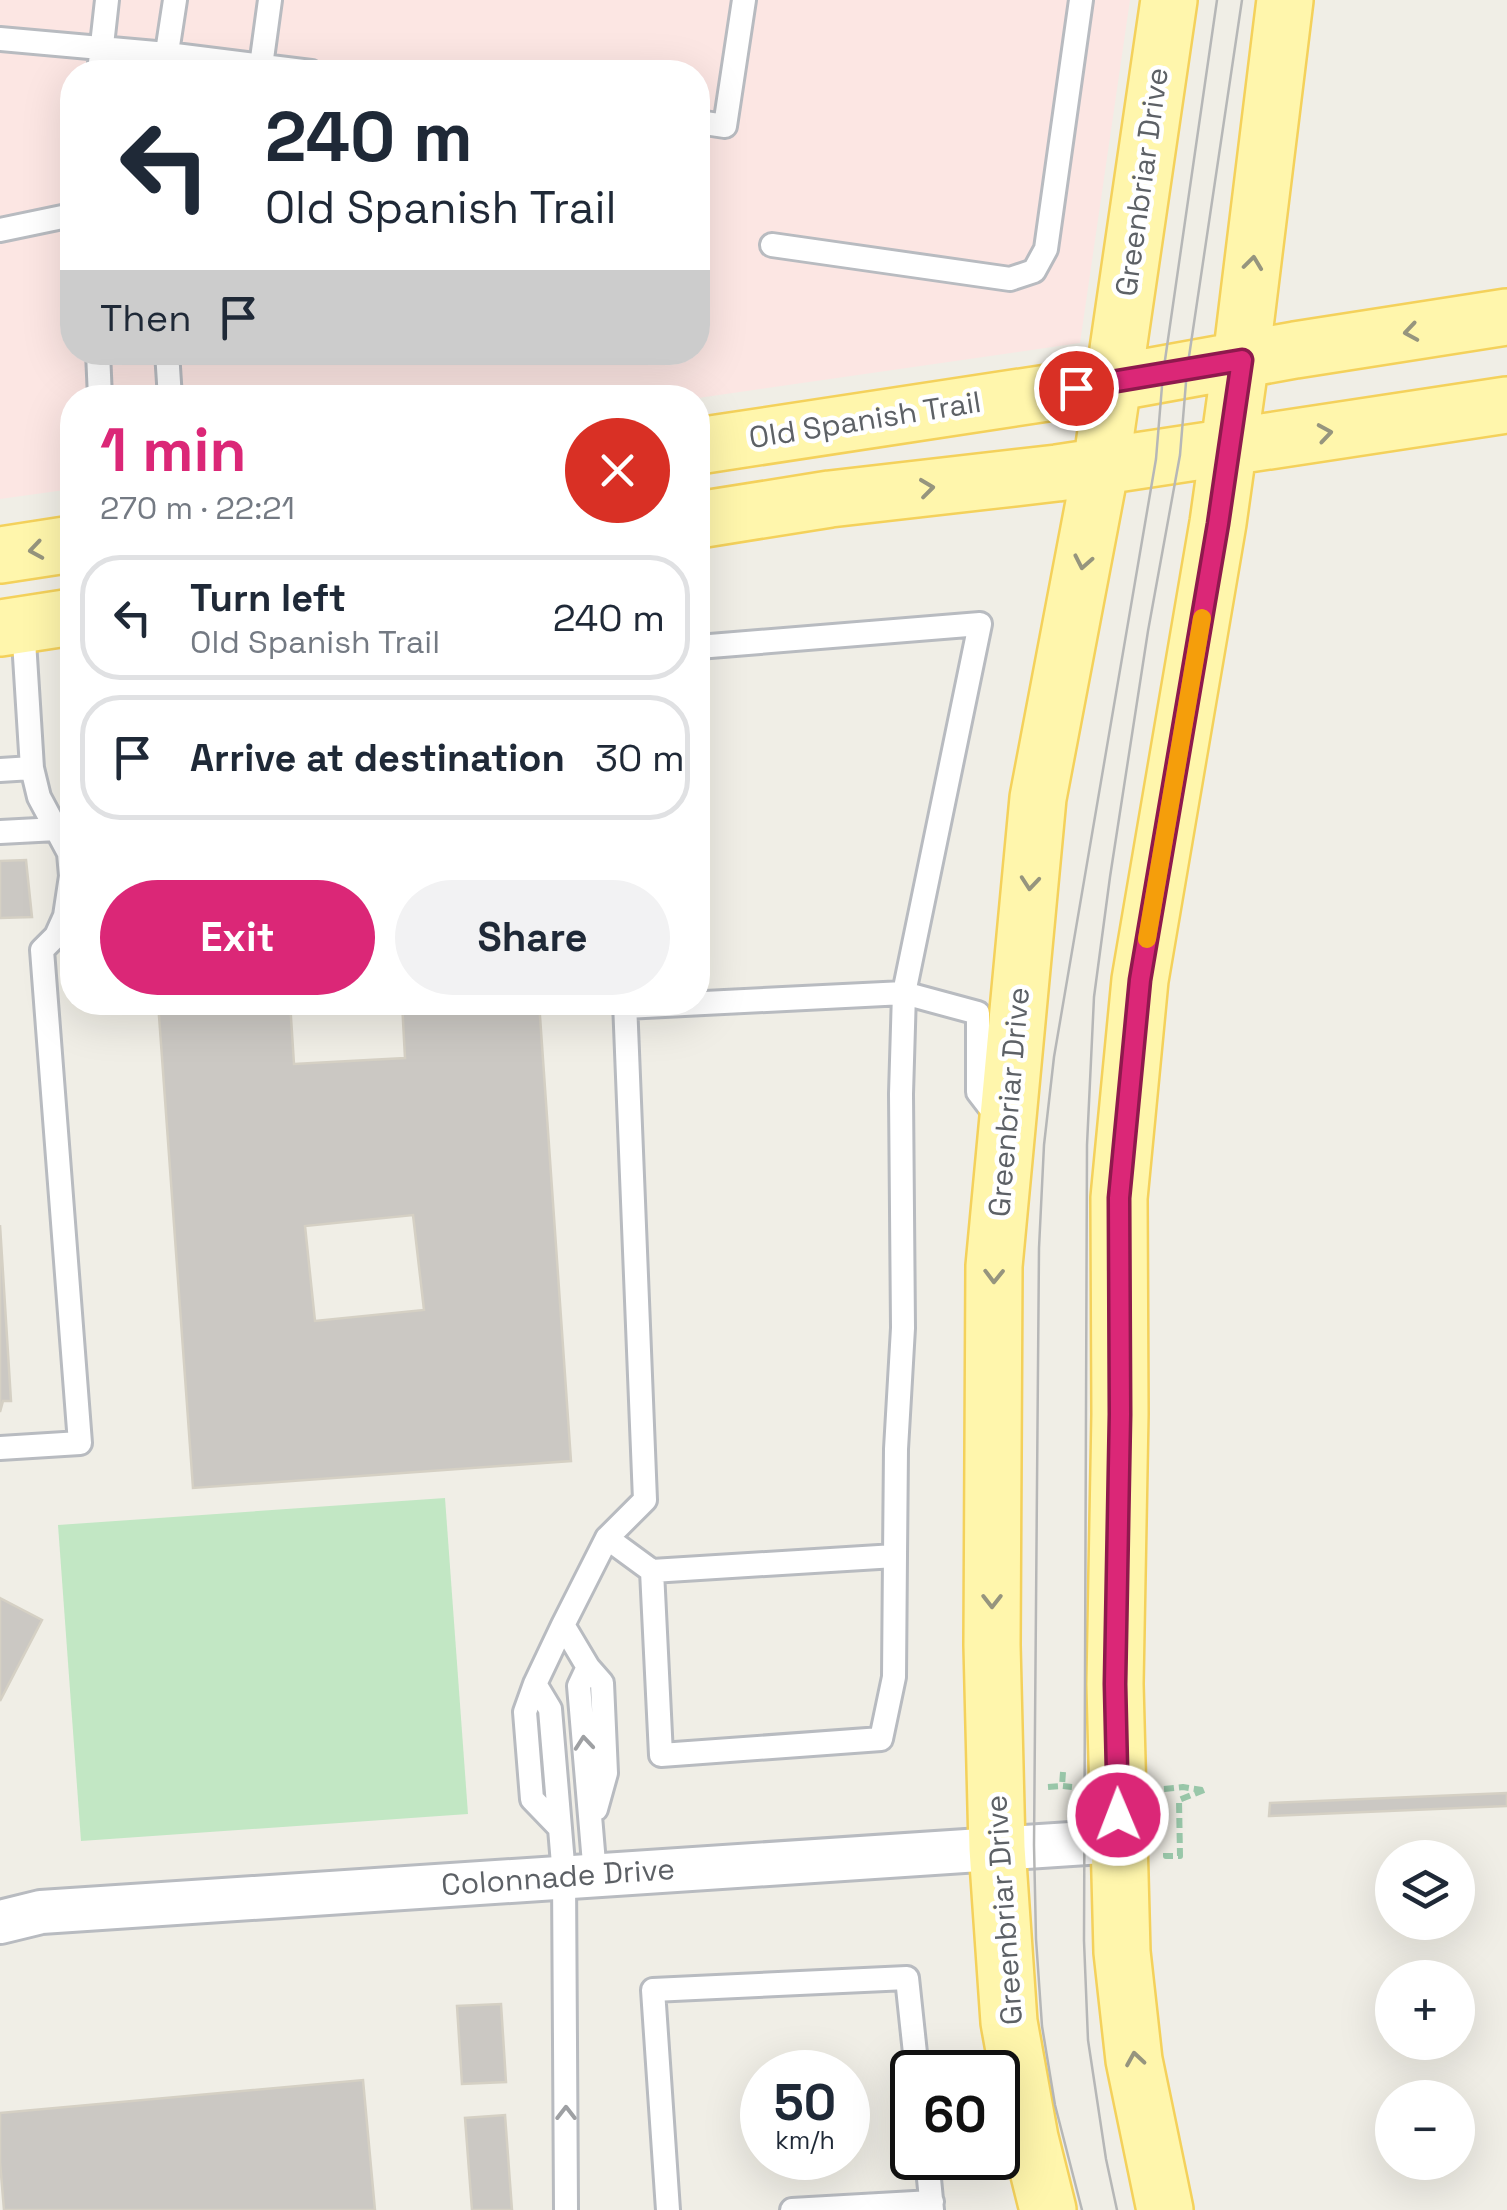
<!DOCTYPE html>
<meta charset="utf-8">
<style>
body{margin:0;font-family:"Space Grotesk",sans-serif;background:#f2f2f3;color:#1f2937;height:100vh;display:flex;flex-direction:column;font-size:38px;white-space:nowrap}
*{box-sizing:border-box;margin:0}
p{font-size:32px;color:#747a83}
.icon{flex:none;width:55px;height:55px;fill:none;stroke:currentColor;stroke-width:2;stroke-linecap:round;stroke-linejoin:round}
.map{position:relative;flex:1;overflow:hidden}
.sheet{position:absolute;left:60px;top:385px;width:650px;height:630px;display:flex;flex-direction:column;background:#fff;border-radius:40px;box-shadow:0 10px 40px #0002}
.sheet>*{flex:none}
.top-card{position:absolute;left:60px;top:60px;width:650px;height:305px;border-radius:40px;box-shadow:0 10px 40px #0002;background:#fff;color:#1f2937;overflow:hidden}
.fabs{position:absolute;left:1375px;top:1840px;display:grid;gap:20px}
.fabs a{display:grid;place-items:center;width:100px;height:100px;border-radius:50%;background:#fff;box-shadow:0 10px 40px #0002;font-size:50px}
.speed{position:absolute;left:740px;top:2050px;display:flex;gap:20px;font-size:50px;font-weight:700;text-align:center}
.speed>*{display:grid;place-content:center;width:130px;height:130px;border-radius:50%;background:#fff;box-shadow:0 10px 40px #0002;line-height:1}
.speed small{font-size:25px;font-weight:400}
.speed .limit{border:5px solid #111;border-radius:15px;background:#fff;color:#111}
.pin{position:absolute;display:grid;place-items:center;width:85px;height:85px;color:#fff;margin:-42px;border:5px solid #fff;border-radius:50%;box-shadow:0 2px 10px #0007}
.me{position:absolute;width:110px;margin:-55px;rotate:359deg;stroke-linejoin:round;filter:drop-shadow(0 0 8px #0008)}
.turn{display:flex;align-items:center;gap:35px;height:210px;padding:0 40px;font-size:45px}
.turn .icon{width:130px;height:130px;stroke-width:2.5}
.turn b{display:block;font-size:70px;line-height:85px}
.then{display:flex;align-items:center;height:95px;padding:0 40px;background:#0003;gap:20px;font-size:38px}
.round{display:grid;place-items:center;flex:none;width:105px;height:105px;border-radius:52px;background:#f2f2f3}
.headline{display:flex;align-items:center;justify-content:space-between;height:170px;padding:0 40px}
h1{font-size:60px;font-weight:800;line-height:75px;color:#db2777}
.action{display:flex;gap:20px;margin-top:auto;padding:20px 40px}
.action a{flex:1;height:115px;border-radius:60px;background:#db2777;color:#fff;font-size:40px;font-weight:800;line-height:115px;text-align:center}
.action a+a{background:#f2f2f3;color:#1f2937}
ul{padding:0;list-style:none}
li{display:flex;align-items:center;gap:30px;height:125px;margin:0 20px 15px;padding:0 20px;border:5px solid #e0e1e3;border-radius:40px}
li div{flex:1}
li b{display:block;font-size:38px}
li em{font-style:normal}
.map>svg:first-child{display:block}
.medical{fill:#fce6e3;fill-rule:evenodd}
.green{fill:#c2e7c4}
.building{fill:#cbc8c3;stroke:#d5d0c4;stroke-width:2.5;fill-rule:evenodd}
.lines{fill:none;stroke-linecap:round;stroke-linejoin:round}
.lane-casing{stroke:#b8bbc0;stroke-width:28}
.street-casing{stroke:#b8bbc0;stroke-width:48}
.primary-casing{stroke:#f4d15b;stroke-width:60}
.path{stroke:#99c7a9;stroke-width:6;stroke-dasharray:10 5;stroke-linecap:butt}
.lane{stroke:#fff;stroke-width:22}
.street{stroke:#fff;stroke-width:42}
.primary{stroke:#fff6ac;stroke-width:55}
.tram{stroke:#b6b7b7;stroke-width:2.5}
.oneway{stroke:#96957e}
.oneway2{stroke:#9ea0a3}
.route-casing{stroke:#8e194d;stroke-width:25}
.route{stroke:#db2777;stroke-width:18}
.slow{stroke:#f59e0b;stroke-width:18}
.labels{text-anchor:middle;stroke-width:9;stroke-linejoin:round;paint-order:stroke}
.street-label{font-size:30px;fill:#5d6166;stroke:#fff}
</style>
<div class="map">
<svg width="1507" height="2210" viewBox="0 0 1507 2210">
<rect width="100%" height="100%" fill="#f0eee6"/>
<path class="medical" d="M0,0h1130l-50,343 -382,55h-626v91l-72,10zM72,72h626v280h-626z"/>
<path class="green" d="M445,1498l23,316 -387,27 -23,-316z"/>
<path class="building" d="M26,860l6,57 -32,1v-57z
M158,1002h132l4,62 111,-6 -3,-56h137l32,459 -378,27zM413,1215l11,95 -109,11 -10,-95z
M0,1225l11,176h-8l-3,11z
M0,1598l42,22 -42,81z
M1507,1793v13l-238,10 1,-13z
M501,2004l5,78 -44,2 -5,-78z
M363,2080l12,130h-371l-4,-48v-49z
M505,2115l7,95h-40l-7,-92z"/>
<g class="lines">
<g class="lane-casing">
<path id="lane" d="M0,39l167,15 144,18
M261,66l9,-66
M99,72l8,-72
M164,72l11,-72
M698,122l27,4 19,-126
M0,230l72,-15
M772,245l238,34 24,-8 12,-22 35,-249
M98,352l2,46
M167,352l3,46
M698,647l282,-23 -76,369 74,20v79l20,26
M0,770l32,-2
M0,832l57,-3
M625,1002l20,498 -38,38 45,33 243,-15 1,-107 7,-121 -2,-234 3,-101 -279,14
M0,1448l80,-5 -38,-493 14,-14 9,-20 6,-40 -2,-23 -30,-56 -7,-29 -9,-143
M652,1571l9,184 220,-16 13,-62 1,-121
M563,1625l44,-87
M588,1667l14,16 4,90 -10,36
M535,1684l-10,28 7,87 27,28
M927,2158l5,52
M566,2210l-2,-334 -14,-167 -15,-25 28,-59 25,42 -9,19 16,189
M668,2210l-15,-220 254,-12 10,94
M792,2210l140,-8"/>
</g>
<g class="street-casing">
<path id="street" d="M0,1922l41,-10 1076,-71"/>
</g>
<g class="primary-casing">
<path id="primary" d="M698,446l415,-63 182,-33 212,-33
M698,520l132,-21 227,-26 450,-68
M0,555l72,-11
M0,628l72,-11
M1048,2210l-18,-72 -21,-116 -12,-174 -5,-203 2,-379 44,-468 63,-332 68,-466
M1165,2210l-31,-150 -12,-108 -7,-268 5,-270 -1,-216 21,-218 78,-457 23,-164 44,-359"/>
</g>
<path class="path" d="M1063,1772l-1,14 10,1
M1048,1787l14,-1
M1164,1789l19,-2 19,3
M1166,1853v3h14l-1,-56 25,-10"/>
<use href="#lane" class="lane"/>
<use href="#street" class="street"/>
<use href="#primary" class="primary"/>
<path class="tram" d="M1082,2210l-27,-105 -13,-79 -6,-87 -2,-94 5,-597 5,-103 10,-88 102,-598 7,-85 54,-374
M1117,2210l-11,-51 -18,-119 -4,-99 3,-796 7,-148 16,-120 38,-246 32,-176 7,-85 55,-370"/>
</g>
<defs><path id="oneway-chevron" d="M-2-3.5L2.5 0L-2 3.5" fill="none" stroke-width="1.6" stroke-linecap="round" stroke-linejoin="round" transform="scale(2.5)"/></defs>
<g class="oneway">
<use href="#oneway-chevron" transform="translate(1253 263) rotate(-83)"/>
<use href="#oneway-chevron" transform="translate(1411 332) rotate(171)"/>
<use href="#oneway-chevron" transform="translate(1325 433) rotate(-9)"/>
<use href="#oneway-chevron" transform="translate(927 488) rotate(-7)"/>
<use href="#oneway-chevron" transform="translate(36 550) rotate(171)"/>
<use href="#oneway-chevron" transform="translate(1083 562) rotate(101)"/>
<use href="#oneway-chevron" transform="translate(1030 883) rotate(95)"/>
<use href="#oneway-chevron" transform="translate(994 1276) rotate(91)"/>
<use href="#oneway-chevron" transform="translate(992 1601) rotate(90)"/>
<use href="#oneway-chevron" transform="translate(1135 2059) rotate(-99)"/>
</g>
<g class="oneway2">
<use href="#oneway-chevron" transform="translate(584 1743) rotate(-95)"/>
<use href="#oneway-chevron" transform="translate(566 2113) rotate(-90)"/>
</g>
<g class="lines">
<g class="route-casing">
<path id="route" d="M1076,388l166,-28 -24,164 -78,456 -21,218 1,216 -5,270 3,131"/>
</g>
<use href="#route" class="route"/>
<path class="slow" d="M1147,939l55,-321"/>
</g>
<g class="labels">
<g class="street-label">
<text transform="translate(1142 182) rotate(-82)" y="10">Greenbriar Drive</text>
<text transform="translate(865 420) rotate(-9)" y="10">Old Spanish Trail</text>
<text transform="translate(1009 1102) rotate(-85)" y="10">Greenbriar Drive</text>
<text transform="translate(558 1877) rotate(-4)" y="10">Colonnade Drive</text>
<text transform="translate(1004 1910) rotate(-94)" y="10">Greenbriar Drive</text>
</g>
</g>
</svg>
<div class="fabs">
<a><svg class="icon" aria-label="layers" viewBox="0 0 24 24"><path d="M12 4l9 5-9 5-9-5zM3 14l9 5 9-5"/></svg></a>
<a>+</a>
<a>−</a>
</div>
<div class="speed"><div>50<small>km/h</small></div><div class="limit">60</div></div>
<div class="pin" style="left:1076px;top:388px;background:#d93025"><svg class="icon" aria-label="arrive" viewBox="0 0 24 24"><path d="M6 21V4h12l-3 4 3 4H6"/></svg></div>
<svg class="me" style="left:1118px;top:1815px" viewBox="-20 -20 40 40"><circle r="17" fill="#db2777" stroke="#fff" stroke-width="3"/><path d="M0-11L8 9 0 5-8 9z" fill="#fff"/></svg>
<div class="top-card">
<div class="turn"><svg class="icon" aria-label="left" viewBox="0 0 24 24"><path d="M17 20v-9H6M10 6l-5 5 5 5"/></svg><div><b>240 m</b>Old Spanish Trail</div></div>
<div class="then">Then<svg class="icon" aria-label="arrive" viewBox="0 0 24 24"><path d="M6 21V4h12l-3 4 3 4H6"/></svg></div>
</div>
<section class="sheet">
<div class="headline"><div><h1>1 min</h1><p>270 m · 22:21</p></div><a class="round" style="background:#d93025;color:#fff"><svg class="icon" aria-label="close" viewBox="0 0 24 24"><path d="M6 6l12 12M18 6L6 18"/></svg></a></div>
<ul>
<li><svg class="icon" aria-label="left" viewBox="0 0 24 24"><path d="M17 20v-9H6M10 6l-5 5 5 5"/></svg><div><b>Turn left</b><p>Old Spanish Trail</p></div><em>240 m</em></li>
<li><svg class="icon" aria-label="arrive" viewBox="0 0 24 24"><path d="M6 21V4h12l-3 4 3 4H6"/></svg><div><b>Arrive at destination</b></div><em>30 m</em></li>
</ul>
<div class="action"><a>Exit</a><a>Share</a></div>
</section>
</div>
